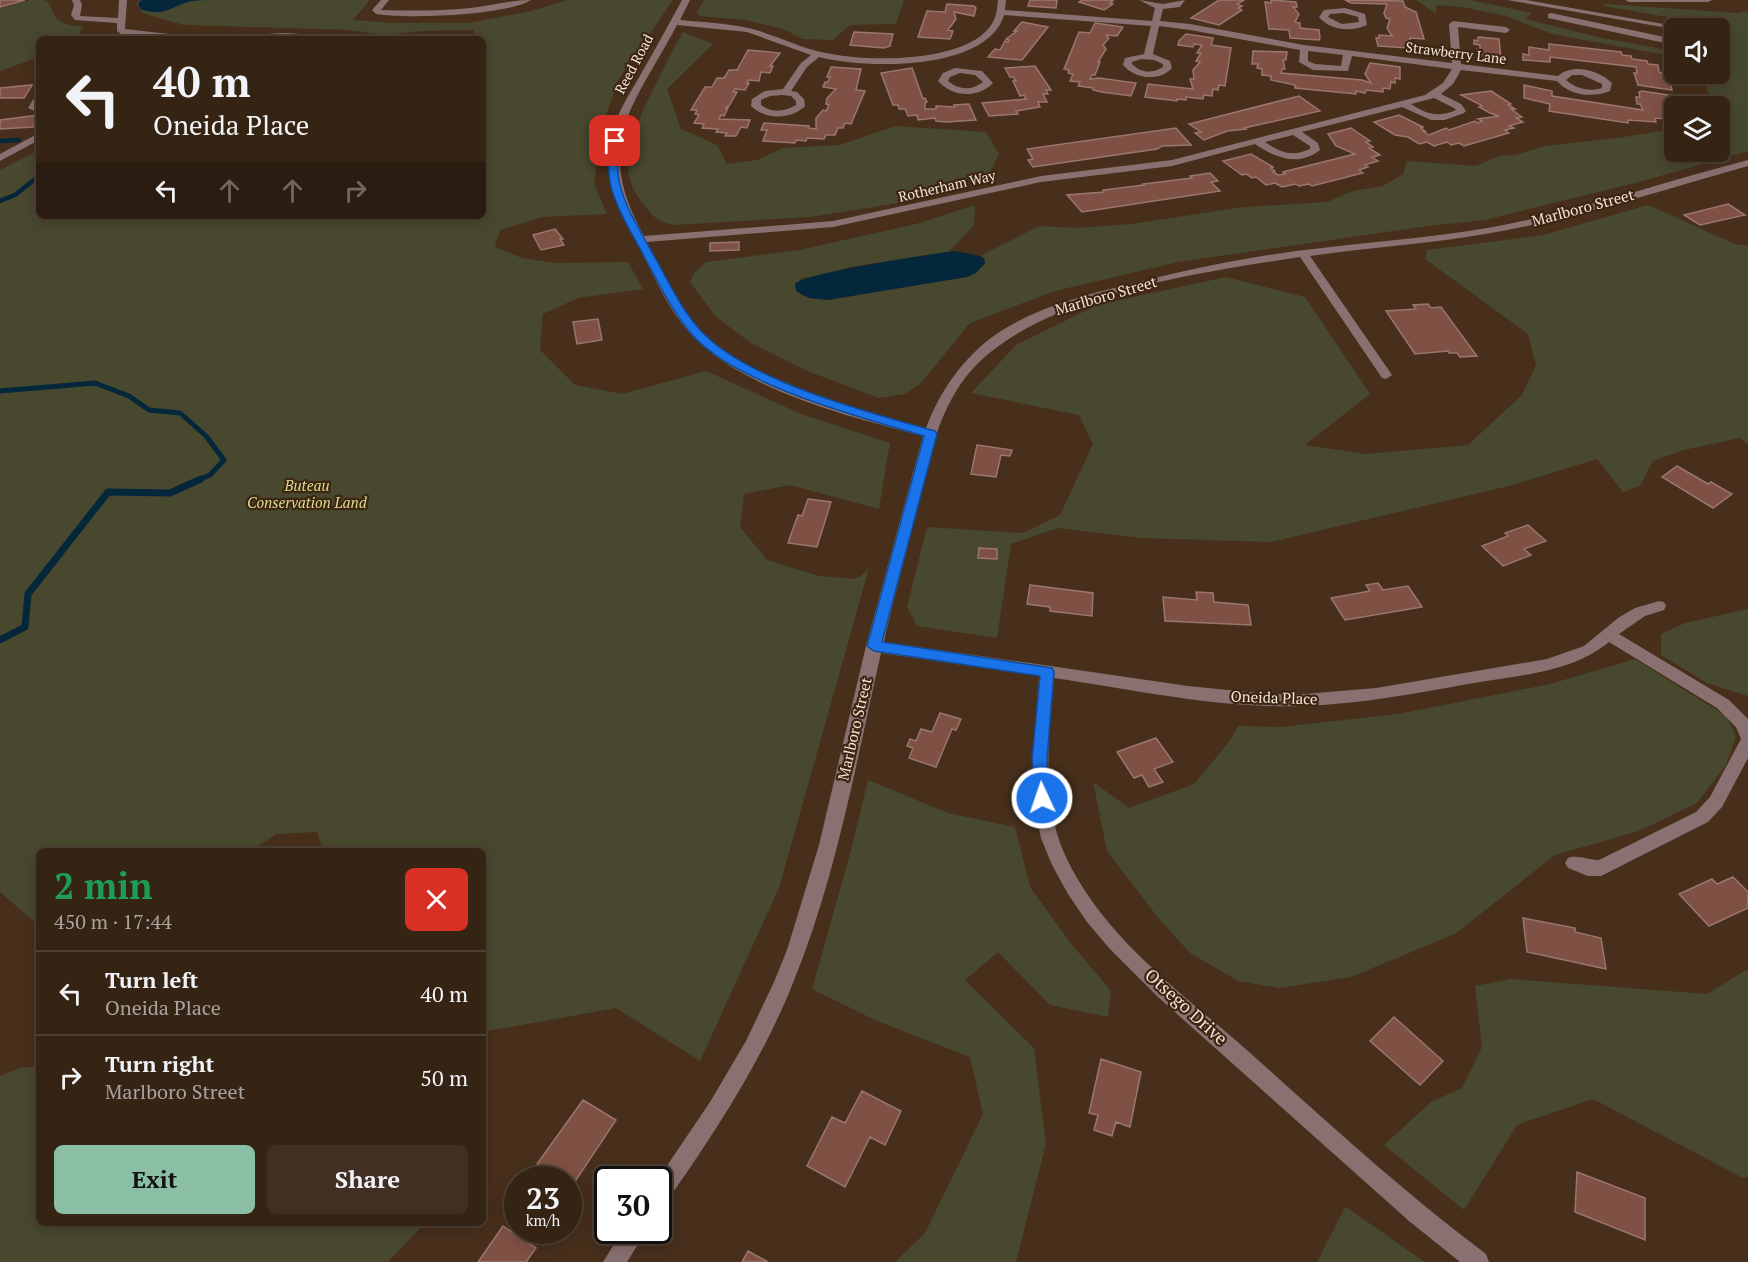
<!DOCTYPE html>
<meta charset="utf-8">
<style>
body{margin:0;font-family:"PT Serif",serif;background:#402f22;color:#f1f3f6;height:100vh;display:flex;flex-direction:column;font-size:22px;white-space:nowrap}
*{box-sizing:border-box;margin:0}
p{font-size:20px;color:#aaa4a0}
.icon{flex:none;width:33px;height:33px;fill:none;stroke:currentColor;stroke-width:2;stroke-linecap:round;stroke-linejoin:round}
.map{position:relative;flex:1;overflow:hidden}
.side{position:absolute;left:36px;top:848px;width:450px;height:378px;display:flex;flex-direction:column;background:#352314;border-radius:9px;box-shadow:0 3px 15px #0003,0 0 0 2px #4f4034}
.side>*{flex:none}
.banner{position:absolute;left:36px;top:36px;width:450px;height:183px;border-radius:9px;box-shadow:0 3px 15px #0003,0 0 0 2px #4f4034;background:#352314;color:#f1f3f6;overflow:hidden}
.tools{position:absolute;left:1664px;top:18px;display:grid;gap:12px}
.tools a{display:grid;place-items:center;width:66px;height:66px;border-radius:9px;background:#352314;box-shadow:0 3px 15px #0003,0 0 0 2px #4f4034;font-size:30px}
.speed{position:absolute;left:504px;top:1166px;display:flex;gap:12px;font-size:30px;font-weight:700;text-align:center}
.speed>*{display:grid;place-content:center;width:78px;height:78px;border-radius:50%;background:#352314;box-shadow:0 3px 15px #0003,0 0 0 2px #4f4034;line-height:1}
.speed small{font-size:15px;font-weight:400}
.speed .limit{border:3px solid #111;border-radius:9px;background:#fff;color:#111}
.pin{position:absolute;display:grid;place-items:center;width:51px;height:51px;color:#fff;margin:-26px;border-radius:12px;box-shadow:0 3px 9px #0006}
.me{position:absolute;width:66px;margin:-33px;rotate:357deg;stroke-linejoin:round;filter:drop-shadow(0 0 4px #0008)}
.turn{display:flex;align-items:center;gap:21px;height:126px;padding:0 18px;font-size:27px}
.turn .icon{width:78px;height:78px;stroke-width:2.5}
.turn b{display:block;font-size:42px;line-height:51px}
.lanes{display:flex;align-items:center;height:57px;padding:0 18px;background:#0003;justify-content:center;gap:30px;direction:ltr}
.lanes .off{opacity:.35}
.round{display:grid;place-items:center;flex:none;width:63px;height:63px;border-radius:9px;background:#402f22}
.summary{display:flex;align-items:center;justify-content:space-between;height:102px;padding:0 18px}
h1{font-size:36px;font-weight:700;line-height:45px;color:#1e9e55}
.cta{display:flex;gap:12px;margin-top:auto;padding:12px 18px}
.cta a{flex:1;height:69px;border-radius:9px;background:#8abfa5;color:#111;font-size:24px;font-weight:700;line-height:69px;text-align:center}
.cta a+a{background:#402f22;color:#f1f3f6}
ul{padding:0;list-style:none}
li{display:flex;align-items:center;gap:18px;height:84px;padding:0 18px;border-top:2px solid #4f4034}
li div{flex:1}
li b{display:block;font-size:22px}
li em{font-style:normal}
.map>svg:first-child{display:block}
.green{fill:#47482e}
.water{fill:#04273b}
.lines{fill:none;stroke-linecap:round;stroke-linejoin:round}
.stream-far2{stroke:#04273b;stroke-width:4.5}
.stream-far1{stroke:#04273b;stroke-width:5}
.stream{stroke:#04273b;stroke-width:7}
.building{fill:#7f5044;stroke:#9a766d;stroke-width:1.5}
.minor{fill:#897171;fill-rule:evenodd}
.route{fill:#1a73e8;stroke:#114b97;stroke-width:1.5}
.labels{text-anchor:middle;stroke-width:4.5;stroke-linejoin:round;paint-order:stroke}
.far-street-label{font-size:14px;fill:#f3e4d8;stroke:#3c2511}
.street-label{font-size:15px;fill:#f3e4d8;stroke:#3c2511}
.park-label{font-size:15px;font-style:italic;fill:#d9dc91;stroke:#3c2511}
.near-street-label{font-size:18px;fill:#f3e4d8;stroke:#3c2511}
</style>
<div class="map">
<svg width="1748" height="1262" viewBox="0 0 1748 1262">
<rect width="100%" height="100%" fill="#472f1b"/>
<path class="green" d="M30,0h14l5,3c8,22 13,20 34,24l-7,12h-37v18l-39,14v-63z
M141,0h229l-17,20 37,3h78l63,-12 36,-11h106l-55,80 -18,55 -6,49 13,30 -65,3 -42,13 -5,17 27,11 32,5 74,-1 15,27 -65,9 -35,16 -3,36 35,35 47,9 84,-23 95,43 89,29 -11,66 -89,-24 -46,9 -4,33 27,33 52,16 34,3 8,-3 8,-8 -90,320 -79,173 -84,-53 -128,23 -5,19v-200h-160l-6,-18 -41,2 -23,16h-214v72l-7,-2 -32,-28v-722l39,-20v66h444v-152l4,-6 -4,-8v-11h-5l-5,-9 -50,1 -38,4 -36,-5 -165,-5 -42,-12 -6,-10z
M704,0h200l-8,24 -46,1 -17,15 -30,-1 -20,-10 -37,-9 -47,-4 -2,-4z
M1416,0h54l62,13 -7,6 77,19 72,13v9l-14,-6 -108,-20 -46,-18 -44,-9 -26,-2v9z
M1606,4l132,9 10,-2v140l-105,30 -158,39 -57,6 -250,36 -123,29 -85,32 -50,61 -15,10 -26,4 -72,-27 -56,-28 -35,-26 -26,-35 4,-9 12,-11 93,-12 117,-26 59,-19 -1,20 -25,27 -100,15 -19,7 -28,4 -6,13 7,5 25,4 148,-27 9,-10 -1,-5 -4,-2 59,-30 38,2 54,-4 113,-17 83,-5 26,-11 30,-5 20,-12 4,-13 69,5 23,-10 17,-1 28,-9 73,-8 57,-9v23h45v-46h-10c3,-13 -5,-23 -14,-32h24v-26l12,-12v-8l-128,-22z
M683,32l30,12 -46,45 14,40 36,16 10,19 30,-4 26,-12 57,-3 55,-19 91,6 13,22 -10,20 -57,14 -21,13 -100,16 -138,8c-19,-5 -20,-9 -32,-24 -26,-34 -8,-69 8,-103 11,-23 22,-45 34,-66z
M1648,205l87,39 13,2v199l-8,-7 -56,12 -31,11 -13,25 -17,6 -26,-33 -88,27 -238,56 -130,-4 -83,-10 -47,16 -14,94 -80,-12 -10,-19 20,-80 96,6 37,-18 33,-71 -14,-29 -108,-22 45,-48 81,-40 129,-28 79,20 65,97 -65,51 61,9 102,-9 54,-50 14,-30 -8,-31 -103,-75 2,-9 116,-15z
M1748,609v87l-41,-13 -46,-28v-21l24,-11z
M1635,659l91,57 10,20 -10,29 -29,38 -58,28 -84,24 -100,79 -104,43 -71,11 -42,-7 -48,-28 -31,-34 -52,-68 -14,-69 36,26 65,-24 35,-42 9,-16 43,1 117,-13 152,-30z
M868,780l80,33 67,14 15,60 39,54 42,50 -3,26 -58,-12 -52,-53 -33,28 69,68 12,96 -30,118h-121l30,-29 58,-119 -13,-57 -93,-36 -65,-32 39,-139z
M1748,969v208l-5,1 -150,-79 -76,26 -53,85 -80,-65 47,-43 31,-14 20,-41 -7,-61 36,-7 196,15z
M39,1066v156l386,1 -37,39h-388v-186l20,-8z
M1345,1207h1l79,55h-108z"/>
<path class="water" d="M142,0h71c-8,0 -17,0 -25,2 -20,6 -24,15 -48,7l-2,-6z
M955,251l25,5 4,2 1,5 -9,10 -9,4 -139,23 -19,-2 -13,-7 -1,-7c8,-11 137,-30 160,-33z"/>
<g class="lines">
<path class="stream-far2" d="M0,141l19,-1
M0,201l15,-6 24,-19"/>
<path class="stream-far1" d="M0,391l95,-8 34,13 20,14 31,3 26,23 18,24 -14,15 -12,5"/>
<path class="stream" d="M0,640l25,-13 3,-33 80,-102 62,1 31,-14"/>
</g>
<path class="building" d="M0,0h25l-25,7z
M1030,0h27l-1,8 -28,-2z
M1082,0h28l3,1 -3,2 3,1 -9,6 -25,-8z
M1219,0h25l-7,4 5,2 -4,2 4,2 -23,15 -28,-7z
M1271,0l25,2 1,5h-4l6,7 -4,8 5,1v5l19,2 1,8 -1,2 -29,-2 -1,-8 -20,-1 -4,-27 6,1z
M1345,0l58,1 2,6 11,5 8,27 -14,-1v3h-3l2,7 -31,-2 -2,-8h3v-3l13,1 -5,-8 3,-9 -4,-1 -2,-5 3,-9 -36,-1z
M947,4l27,2 2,2 -2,8 -20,-4 2,7 -8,11 5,1 -3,8 -32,-2 9,-26 18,1z
M1022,22l26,5 -26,33 -34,-3 7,-8 5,1 5,-9 3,1 1,-2 -3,-1 11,-8h-3z
M1095,23l28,4 -6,9 -10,-1v2l2,1 -6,7 3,4 -8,13h2l-5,13h-3l-2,4 9,-1 37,5 -5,13 -29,-4 -9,-2v-2l-15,-2 2,-4 -10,-1 3,-7 -5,-1 1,-3 -5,-1 15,-37 11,1z
M854,32l39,2 -3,12 -6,2 -34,-3z
M1186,34l27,4 -2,7 20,3 -6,38 -6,-1 -1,5 -5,-1 -1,7 -8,-1 -1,4 -17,-2v3l-9,-1v2l-32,-4 3,-13 45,5 -3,-10h4l-1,-9 7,-8 -4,-1 5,-8h-4l5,-8 -8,-1 -1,3 -15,-2 1,-4z
M1478,37l21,2 2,20 -21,-2 -3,-8 3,1v-5l-6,-1v-4l4,1z
M1549,44l72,8 1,3 9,1 1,3 15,2 1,3 10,1 1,7 10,5 3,13 -34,-5 -4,-12h3l-1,-6 -86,-10v5l-27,-2v-6l6,1v-8l20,3z
M748,50l32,3 -10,13h3l-3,7 -9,-1 -2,9 -11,-1 -1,3h2l-4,7 -10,-1 -2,3h4l-8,14 -4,2h3l-4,8 -3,-1 -2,4 31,1 -3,8 -6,-1 -5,9h-11l2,-3 -11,-1 2,-3 -16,-1 2,-4 -10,-1 5,-8 -4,-1 2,-4h-6l14,-23h7l5,-9h7l5,-8h8z
M1253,51l34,1 -1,8h-3l2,9h-3l-1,4 81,7 9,3 -6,-9 5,-11 30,4v12l-5,-1v5l-4,-1 -1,7 -7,-1v4l-17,-2 -1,3 -9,-2v3l-61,-6v-3l-24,-5v-4l-9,-1v-6l-5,-1 1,-4h-6z
M1035,66l16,24h-5l2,4h-5l4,8h-9l2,5 -24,4 2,3 -29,2 -7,-13 44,-4 -2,-4 -4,1 -7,-15h3l-3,-4h-3l-5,-9z
M831,67l30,2 -5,21 9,1 -14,33 -6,-1 -2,5h-5l-3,7h-9l-2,4 -17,-1 -1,3 -10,-1 -1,3 -32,-2 4,-11h-6l3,-7 45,3 -1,2 8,1v-11l7,-8 3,1 3,-6 -3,-1 1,-6 9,-9 -13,-2 2,-5h3l2,-5h-3z
M912,68l11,31 2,-1 2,4 -2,1v6h11v-3l19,1 -1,-2 15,-1 7,16 -30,2 -10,-1 -1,-3 -17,2 -1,-5 -9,1 -3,-7h-6l-1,-4h-5l-12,-32z
M32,85l-8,13h-24v-10z
M1524,85l28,6v5l91,14 -3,-6h-3l-1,-7h4l-1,-5 3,-1 32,5 1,10 -1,3 -5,-1 1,4h-6l1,7 -10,-1 1,4 -28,-2v3l-79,-12 1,-7 -26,-6z
M1491,91l20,13 -3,1 7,4h-4l11,8 -6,1 7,4 -14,4 5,2 -9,2 4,3 -45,13 -5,-3 -8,2 -4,-3 -13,4 -7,-4 -8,2 -11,-7 -13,-2 -21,-13 25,-7 24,12 -2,1 4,3h-2l6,4 17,-7 3,2 26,-9 3,2 4,-2 -4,-2 21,-3 -9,-3 -11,-6 3,-1 -1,-1 -20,-10z
M1299,96l21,15 -76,17 2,1 -19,2 -23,9 -9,-7 6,-1 -12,-8z
M39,115l-6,12 -33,2v-9z
M1176,128l15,17 -29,1 -5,3 -124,18 -5,-7 5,-1 -6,-10z
M1351,128l19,13 -4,1 7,5 -4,1 11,7 -8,2 6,4 -13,4 3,2 -9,3 4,3 -51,13 -3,-2 -10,2 -3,-2 -14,3 -7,-4 -9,2 -10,-8 -4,1 -6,-4 -4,1 -19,-14 28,-7 22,13 -2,1 4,3 -2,1 5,3 7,-1 -2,-2 72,-18 -19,-8 -8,-12z
M1210,173l8,8 -7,1 9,9 -138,21 -15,-17 37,-3 -1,-2 41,-5 -1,-1 49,-6 -2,-2z
M1728,204l17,11 -45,10 -16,-10z
M555,229l8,10h-3l4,6 -23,5 -8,-15z
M739,242v8l-29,1v-8z
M1428,304l3,4 10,-1 36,49 -17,1 -3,-4h-8l-1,-2 -33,3 -29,-43 30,-2 -3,-4z
M598,319l4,21 -25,4 -4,-22z
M977,445l35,5 -2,6 -9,-1 -5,22 -25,-3z
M1677,466l31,18 3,-2 21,12 -19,14 -51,-31z
M808,499l23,3 -14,45 -29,-4 10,-28 4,1z
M1528,525l18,16 -22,8 7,6 -28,11 -21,-20 26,-10 -3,-3z
M979,548l18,1v10l-19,-1z
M1378,583l5,7 25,-4 14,21 -77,13 -14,-22 39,-7 -4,-6z
M1030,585l63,8 -1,23 -42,-5v-4l-23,-3z
M1196,592l17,1 1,9 34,3 3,20 -86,-4 -2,-24 34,3z
M940,713l21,6 -5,11 -4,-1 -16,38 -27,-9 4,-10 -6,-2 3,-7 6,2 5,-12 11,3z
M1156,738l17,24 -19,7 9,13 -14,5 -7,-12 -8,3 -17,-26z
M1733,877l15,15v16l-39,18 -30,-32 33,-15 5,5z
M1523,918l52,10v4l26,6 5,31 -79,-17z
M1394,1017l49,44 -23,24 -50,-44z
M1101,1059l40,13 -11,55 -14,-5 -4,14 -18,-6 4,-15 -9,-2z
M862,1091l39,20 -16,34 -15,-8 -25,50 -38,-21 25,-49 13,6z
M583,1100l33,20 -44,66 -4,-2v-5h-7l-24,-15z
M1577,1172l68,26v42l-70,-28z
M503,1226l33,22 -10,14h-48z
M748,1251l20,11h-26z"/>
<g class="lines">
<path class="minor" d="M72,0h8l2,5 -2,11 38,2 1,-18h8l-2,29 62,7 4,3h-25l-45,-5 -4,-3v-8l-42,-3 -4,-5 3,-10z
M381,0h8l-8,10c30,1 60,1 89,-2 21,-2 41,-8 61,-8 -26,16 -123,19 -155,14l-4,-4z
M682,0h8l-10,20c22,2 45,3 68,8 26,6 51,20 78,25 40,9 144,11 167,-31 4,-7 4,-15 5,-22h8l-1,10 147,11 3,-13 -16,-8 24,4 22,-4 -5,7 -17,2 -3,12 30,3 114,21 148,18 -3,-39 4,-3 53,6 4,3 -4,3 -48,-6 3,37 97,12c15,-13 40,-6 54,7l-2,8c-18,7 -40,5 -53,-10l-96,-11 -8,14 -12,10 20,10 5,7 -2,2 -19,7h-14l-29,-13 -100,25 16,11 2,7c-21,17 -45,8 -65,-6l-83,22 -131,16 -208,45 -186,15c14,27 25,57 45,80 54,61 157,86 234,106 14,-37 36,-69 69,-93 39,-27 86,-39 131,-50 64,-16 130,-30 196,-37 57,-7 115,-11 171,-21 87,-16 170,-45 255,-67v6c-85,24 -170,52 -257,67 -60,11 -121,14 -181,23l82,119 -6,4 -4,-1 -82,-121c-101,16 -291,40 -345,136 -21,35 -28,76 -38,116 -10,41 -21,82 -31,123l-2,10 304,44 80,8h37l71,-6 171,-29 37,-13 34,-28 17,-10 24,-7 5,1 2,4 -2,4 -19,6 -26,18 110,66 19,19v39l-26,49 -14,15 -107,54h-13l-20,-8 -3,-5 3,-5c9,-4 21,2 31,2l97,-48 14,-15 31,-58 -5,-12 -19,-19 -108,-66c-35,29 -85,33 -129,40 -58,10 -117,22 -176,24 -83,3 -168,-16 -250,-28 -5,59 -14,124 12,179 37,80 117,137 182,194 78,70 154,140 238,203l3,8h-29l-51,-41 -251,-224 -49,-49 -22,-26 -19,-28 -16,-29 -11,-27 -5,-24 -4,-47 7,-91 -158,-23c-25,110 -45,225 -88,330 -32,80 -79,151 -128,221l-7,3v-28l52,-77 36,-61 28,-59 13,-32 32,-105 47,-199 57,-210c-75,-20 -191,-48 -240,-111 -19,-24 -31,-53 -45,-80 -18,-32 -34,-65 -28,-103 4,-26 20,-48 32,-70 14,-24 27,-48 40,-72zM1004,15l147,11 -7,28 -19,4 -2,7c12,14 36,17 49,3l-2,-7 -17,-7 6,-28 31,4 110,20 -1,12 14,8 35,1 4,-15 100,13 -9,14 -18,12 -253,65 -131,16 -208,45 -189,15c-52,-94 -11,-128 33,-211l70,7 64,23 -10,8 -18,26 -18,2 -13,8 -1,7c14,14 40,14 54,0l-1,-7 -7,-7 -6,-1 16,-24 12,-10c45,12 168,15 185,-42zM1308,51l35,4 -2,11 -26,-2 -7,-3zM1141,59l13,1 9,4v3c-11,7 -22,6 -31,-3v-2zM1572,75h10l20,9v4c-13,4 -25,1 -36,-8zM782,95l9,1 5,5v4c-12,7 -24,8 -35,0v-5l9,-4zM1434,98l20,10 2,2c-18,8 -30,4 -45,-6zM1293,135l17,11v3c-18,8 -29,4 -45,-7z
M1507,0h19l160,28 -12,1z
M1625,0h87l-4,2h-79z
M1345,8l20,6 2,11c-16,7 -36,6 -48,-8l5,-7zM1344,13l14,4 1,5 -17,2 -14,-7 2,-3z
M1551,13l123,26v6l-126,-27v-4z
M284,33l52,3 4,3h-111l4,-3z
M955,68l27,3 11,12c-15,16 -41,14 -55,-2l5,-8zM960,73l15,2 8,7c-12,9 -24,8 -35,-1l2,-4z
M39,94v19l-11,-5 8,-13z
M39,133v7l-39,21v-7z
M623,1230h24l-20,32h-24z"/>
</g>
<path class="route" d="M615,138l4,3c0,10 -2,21 -1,32 2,27 23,59 36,83 15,26 27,54 48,76 46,49 168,81 233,99l2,3 -55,208 170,26 2,4 -7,87 2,39 -2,4 -5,2 -6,-2 -2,-4 -2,-39 8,-83 -166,-25 -7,-5 57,-210c-65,-19 -182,-50 -229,-98 -22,-24 -36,-54 -51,-82 -12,-23 -34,-56 -35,-83 -1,-11 1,-22 1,-32z"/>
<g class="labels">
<g class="far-street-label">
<text transform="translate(1456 53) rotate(7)" y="5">Strawberry Lane</text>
<text transform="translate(634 64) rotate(-62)" y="5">Reed Road</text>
<text transform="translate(947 186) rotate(-13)" y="5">Rotherham Way</text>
</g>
<g class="street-label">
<text transform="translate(1583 208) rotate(-15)" y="5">Marlboro Street</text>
<text transform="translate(1106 296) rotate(-16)" y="5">Marlboro Street</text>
<text transform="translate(1274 698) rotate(2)" y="5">Oneida Place</text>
<text transform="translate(855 729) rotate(-77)" y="5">Marlboro Street</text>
</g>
<g class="park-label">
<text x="307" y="491">Buteau<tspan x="307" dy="17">Conservation Land</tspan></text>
</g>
<g class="near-street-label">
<text transform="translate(1186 1007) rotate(42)" y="6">Otsego Drive</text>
</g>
</g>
</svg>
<div class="tools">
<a><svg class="icon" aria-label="sound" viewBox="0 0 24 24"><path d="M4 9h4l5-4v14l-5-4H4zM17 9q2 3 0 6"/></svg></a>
<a><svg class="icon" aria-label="layers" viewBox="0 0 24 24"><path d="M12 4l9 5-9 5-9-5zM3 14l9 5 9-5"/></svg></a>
</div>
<div class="speed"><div>23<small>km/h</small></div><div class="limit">30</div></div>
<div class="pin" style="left:615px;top:141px;background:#d93025"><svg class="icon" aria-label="arrive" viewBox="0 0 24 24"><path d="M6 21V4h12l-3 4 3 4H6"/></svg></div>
<svg class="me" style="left:1042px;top:798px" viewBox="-20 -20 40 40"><circle r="17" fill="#1a73e8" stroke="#fff" stroke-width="3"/><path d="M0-11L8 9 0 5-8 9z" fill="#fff"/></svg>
<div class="banner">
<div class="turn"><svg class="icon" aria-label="left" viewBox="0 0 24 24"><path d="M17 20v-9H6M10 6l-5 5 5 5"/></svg><div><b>40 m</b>Oneida Place</div></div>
<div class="lanes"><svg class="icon" aria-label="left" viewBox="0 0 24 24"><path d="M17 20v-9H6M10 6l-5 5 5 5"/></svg><svg class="icon off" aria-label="ahead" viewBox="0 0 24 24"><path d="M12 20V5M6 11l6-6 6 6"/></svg><svg class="icon off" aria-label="ahead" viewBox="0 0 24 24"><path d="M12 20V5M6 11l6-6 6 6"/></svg><svg class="icon off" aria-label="right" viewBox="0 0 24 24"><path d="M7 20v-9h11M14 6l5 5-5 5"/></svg></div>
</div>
<section class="side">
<div class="summary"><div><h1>2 min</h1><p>450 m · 17:44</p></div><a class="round" style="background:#d93025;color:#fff"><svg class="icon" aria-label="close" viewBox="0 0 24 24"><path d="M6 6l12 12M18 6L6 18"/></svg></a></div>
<ul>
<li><svg class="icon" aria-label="left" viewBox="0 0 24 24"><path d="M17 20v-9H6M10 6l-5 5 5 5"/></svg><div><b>Turn left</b><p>Oneida Place</p></div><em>40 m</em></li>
<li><svg class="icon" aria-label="right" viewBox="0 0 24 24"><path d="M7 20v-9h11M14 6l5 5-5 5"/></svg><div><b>Turn right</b><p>Marlboro Street</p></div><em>50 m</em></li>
</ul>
<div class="cta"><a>Exit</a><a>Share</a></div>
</section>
</div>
